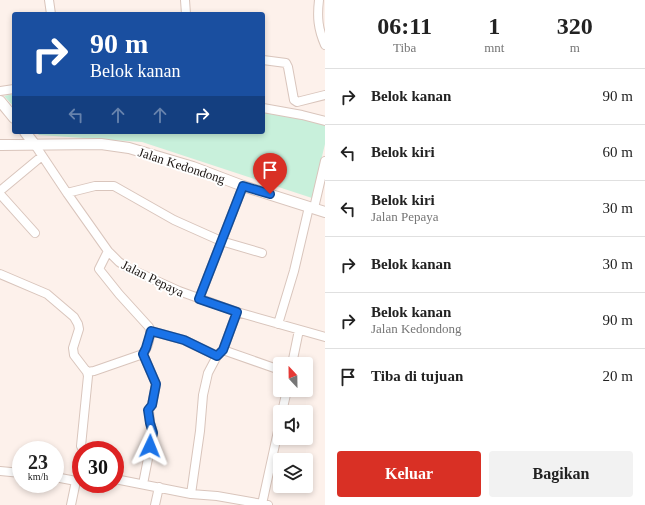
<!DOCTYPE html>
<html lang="id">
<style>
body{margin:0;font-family:Georgia,serif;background:#f2f2f2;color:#222;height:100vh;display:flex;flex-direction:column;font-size:15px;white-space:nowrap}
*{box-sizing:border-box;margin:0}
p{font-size:13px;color:#767676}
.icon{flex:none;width:22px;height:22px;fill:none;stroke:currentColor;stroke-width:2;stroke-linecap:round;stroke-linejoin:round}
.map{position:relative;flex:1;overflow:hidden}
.side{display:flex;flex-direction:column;background:#fff;width:320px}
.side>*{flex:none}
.guide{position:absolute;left:12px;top:12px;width:253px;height:122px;border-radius:4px;box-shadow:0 2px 6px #0003;background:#1a4fa0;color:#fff;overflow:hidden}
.needle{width:26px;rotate:338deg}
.buttons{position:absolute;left:273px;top:357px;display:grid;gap:8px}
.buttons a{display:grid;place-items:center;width:40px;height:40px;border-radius:4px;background:#fff;box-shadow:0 2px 6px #0003;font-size:20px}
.speed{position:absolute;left:12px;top:441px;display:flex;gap:8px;font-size:20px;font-weight:700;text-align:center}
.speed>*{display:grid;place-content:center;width:52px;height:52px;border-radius:50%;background:#fff;box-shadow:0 2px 6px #0003;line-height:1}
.speed small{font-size:10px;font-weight:400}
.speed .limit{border:6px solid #d22;background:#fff;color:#111}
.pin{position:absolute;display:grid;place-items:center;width:34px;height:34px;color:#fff;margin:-41px -17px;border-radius:50% 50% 50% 0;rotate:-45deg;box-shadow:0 0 4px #0007}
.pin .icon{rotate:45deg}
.me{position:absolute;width:44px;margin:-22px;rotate:2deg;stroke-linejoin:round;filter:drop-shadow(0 0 3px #0008)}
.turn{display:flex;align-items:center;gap:14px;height:84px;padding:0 12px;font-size:18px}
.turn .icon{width:52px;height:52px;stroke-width:2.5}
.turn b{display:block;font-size:28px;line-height:34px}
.lanes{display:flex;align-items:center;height:38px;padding:0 12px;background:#0003;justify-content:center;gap:20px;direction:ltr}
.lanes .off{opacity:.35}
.eta{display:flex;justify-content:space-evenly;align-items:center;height:68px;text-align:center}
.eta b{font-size:24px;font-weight:700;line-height:28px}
.action{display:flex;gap:8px;margin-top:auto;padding:8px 12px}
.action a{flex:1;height:46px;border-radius:4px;background:#d93025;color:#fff;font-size:16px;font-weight:700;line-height:46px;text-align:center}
.action a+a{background:#f2f2f2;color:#222}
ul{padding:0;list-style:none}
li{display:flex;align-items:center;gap:12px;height:56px;padding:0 12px;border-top:1px solid #e0e0e0}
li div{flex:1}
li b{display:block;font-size:15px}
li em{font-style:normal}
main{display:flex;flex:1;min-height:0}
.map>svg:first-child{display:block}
.green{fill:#c8f0db}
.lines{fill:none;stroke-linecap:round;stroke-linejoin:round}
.minor-casing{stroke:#d9c5bc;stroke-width:10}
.tertiary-casing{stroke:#d9c5bc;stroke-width:12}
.minor{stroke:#fff;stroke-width:8}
.tertiary{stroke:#fff;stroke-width:10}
.route-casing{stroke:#114b97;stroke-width:10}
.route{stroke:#1a73e8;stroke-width:7}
.labels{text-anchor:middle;stroke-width:4;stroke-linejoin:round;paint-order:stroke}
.street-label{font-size:13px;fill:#1b1512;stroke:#fff}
</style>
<main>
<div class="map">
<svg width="325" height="505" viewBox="0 0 325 505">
<rect width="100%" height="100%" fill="#fdf1eb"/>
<path class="green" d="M14,94v13l-10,-11z
M263,110l62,14v20l-13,54 -170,-56 -103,-7 -3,-3h227z"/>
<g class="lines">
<g class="minor-casing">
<path id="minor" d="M49,0l2,14
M185,0l1,14
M319,0c-2,17 -1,29 6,45
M263,60l23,3 2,4 6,33 3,2 28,-7
M0,91l14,-2
M263,108l39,7 23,6
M35,145l32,48 41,58 11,11 9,6 51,23 58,21 88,25
M0,191l42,-35
M67,193l28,-7h19l60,34 47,21 41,12
M0,194l35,39
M314,208l11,-47
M0,274l47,20 27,23 4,7 1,5 -6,19 1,7 13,17 1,4 -7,70 2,4
M199,299l44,-113
M278,324l16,-53 15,-64
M151,331l33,9 33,16
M223,350l57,20
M143,354l13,30 -4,21 -3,5 1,13 3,10 -10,51
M292,364l7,-34
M87,372l7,-1 49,-17c5,-6 9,-20 6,-27l-30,-33 -20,-25 9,-18
M282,412l5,-22
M0,471l21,2
M55,477l21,4 5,-3
M115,479l76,15 26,2 51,9
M191,494l9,-63 3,-36 5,-22 9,-17 6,-6 14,-38
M262,504l18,-82
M71,505l5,-24
M155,505l4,-18"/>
</g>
<g class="tertiary-casing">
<path id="tertiary" d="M0,101l14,17
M25,132l10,13
M0,145l101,-1 28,4 64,19 50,19 82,26"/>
</g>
<use href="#minor" class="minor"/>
<use href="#tertiary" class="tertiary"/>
</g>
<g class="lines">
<g class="route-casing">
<path id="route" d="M150,446l3,-13 -3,-10 -2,-13 4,-5 4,-21 -13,-30 3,-6 5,-17 33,9 33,16 6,-6 14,-38 -38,-13 44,-113 27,8"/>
</g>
<use href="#route" class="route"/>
</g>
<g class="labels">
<g class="street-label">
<text transform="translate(182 165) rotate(18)" y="5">Jalan Kedondong</text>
<text transform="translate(153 278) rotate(26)" y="5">Jalan Pepaya</text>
</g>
</g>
</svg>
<div class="buttons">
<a><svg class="needle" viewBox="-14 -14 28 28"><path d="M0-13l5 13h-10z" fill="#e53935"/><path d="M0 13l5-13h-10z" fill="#767676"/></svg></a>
<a><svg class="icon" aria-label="sound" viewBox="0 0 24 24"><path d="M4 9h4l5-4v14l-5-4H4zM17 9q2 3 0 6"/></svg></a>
<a><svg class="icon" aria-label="layers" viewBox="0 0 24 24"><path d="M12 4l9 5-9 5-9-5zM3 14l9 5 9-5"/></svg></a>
</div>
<div class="speed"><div>23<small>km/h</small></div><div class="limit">30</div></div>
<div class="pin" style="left:270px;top:194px;background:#d93025"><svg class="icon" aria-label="arrive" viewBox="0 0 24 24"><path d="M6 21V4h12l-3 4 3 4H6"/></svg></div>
<svg class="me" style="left:150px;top:446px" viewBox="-20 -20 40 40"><path d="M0-17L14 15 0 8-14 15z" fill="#1a73e8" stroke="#fff" stroke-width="4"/></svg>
<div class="guide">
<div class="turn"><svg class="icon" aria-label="right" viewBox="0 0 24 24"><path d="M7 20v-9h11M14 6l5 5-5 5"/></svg><div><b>90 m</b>Belok kanan</div></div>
<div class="lanes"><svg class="icon off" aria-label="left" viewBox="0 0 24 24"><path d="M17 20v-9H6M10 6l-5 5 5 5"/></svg><svg class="icon off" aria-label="ahead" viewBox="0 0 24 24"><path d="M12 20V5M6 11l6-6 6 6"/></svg><svg class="icon off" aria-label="ahead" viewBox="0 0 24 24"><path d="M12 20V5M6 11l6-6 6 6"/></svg><svg class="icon" aria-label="right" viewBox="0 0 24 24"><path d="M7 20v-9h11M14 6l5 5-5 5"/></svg></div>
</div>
</div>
<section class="side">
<div class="eta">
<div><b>06:11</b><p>Tiba</p></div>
<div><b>1</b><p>mnt</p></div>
<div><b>320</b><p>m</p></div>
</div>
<ul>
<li><svg class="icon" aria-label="right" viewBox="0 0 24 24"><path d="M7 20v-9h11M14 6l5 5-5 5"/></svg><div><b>Belok kanan</b></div><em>90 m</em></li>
<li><svg class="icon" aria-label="left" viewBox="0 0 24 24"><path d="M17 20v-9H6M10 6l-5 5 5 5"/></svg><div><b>Belok kiri</b></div><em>60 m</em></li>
<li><svg class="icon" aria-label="left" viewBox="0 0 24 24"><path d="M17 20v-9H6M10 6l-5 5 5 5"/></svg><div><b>Belok kiri</b><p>Jalan Pepaya</p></div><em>30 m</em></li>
<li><svg class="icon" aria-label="right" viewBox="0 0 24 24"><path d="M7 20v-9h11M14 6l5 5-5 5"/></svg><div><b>Belok kanan</b></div><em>30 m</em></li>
<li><svg class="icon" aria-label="right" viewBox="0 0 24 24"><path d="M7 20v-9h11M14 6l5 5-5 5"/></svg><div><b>Belok kanan</b><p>Jalan Kedondong</p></div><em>90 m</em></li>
<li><svg class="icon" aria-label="arrive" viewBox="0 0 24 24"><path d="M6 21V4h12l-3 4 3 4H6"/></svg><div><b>Tiba di tujuan</b></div><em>20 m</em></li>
</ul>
<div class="action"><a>Keluar</a><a>Bagikan</a></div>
</section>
</main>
